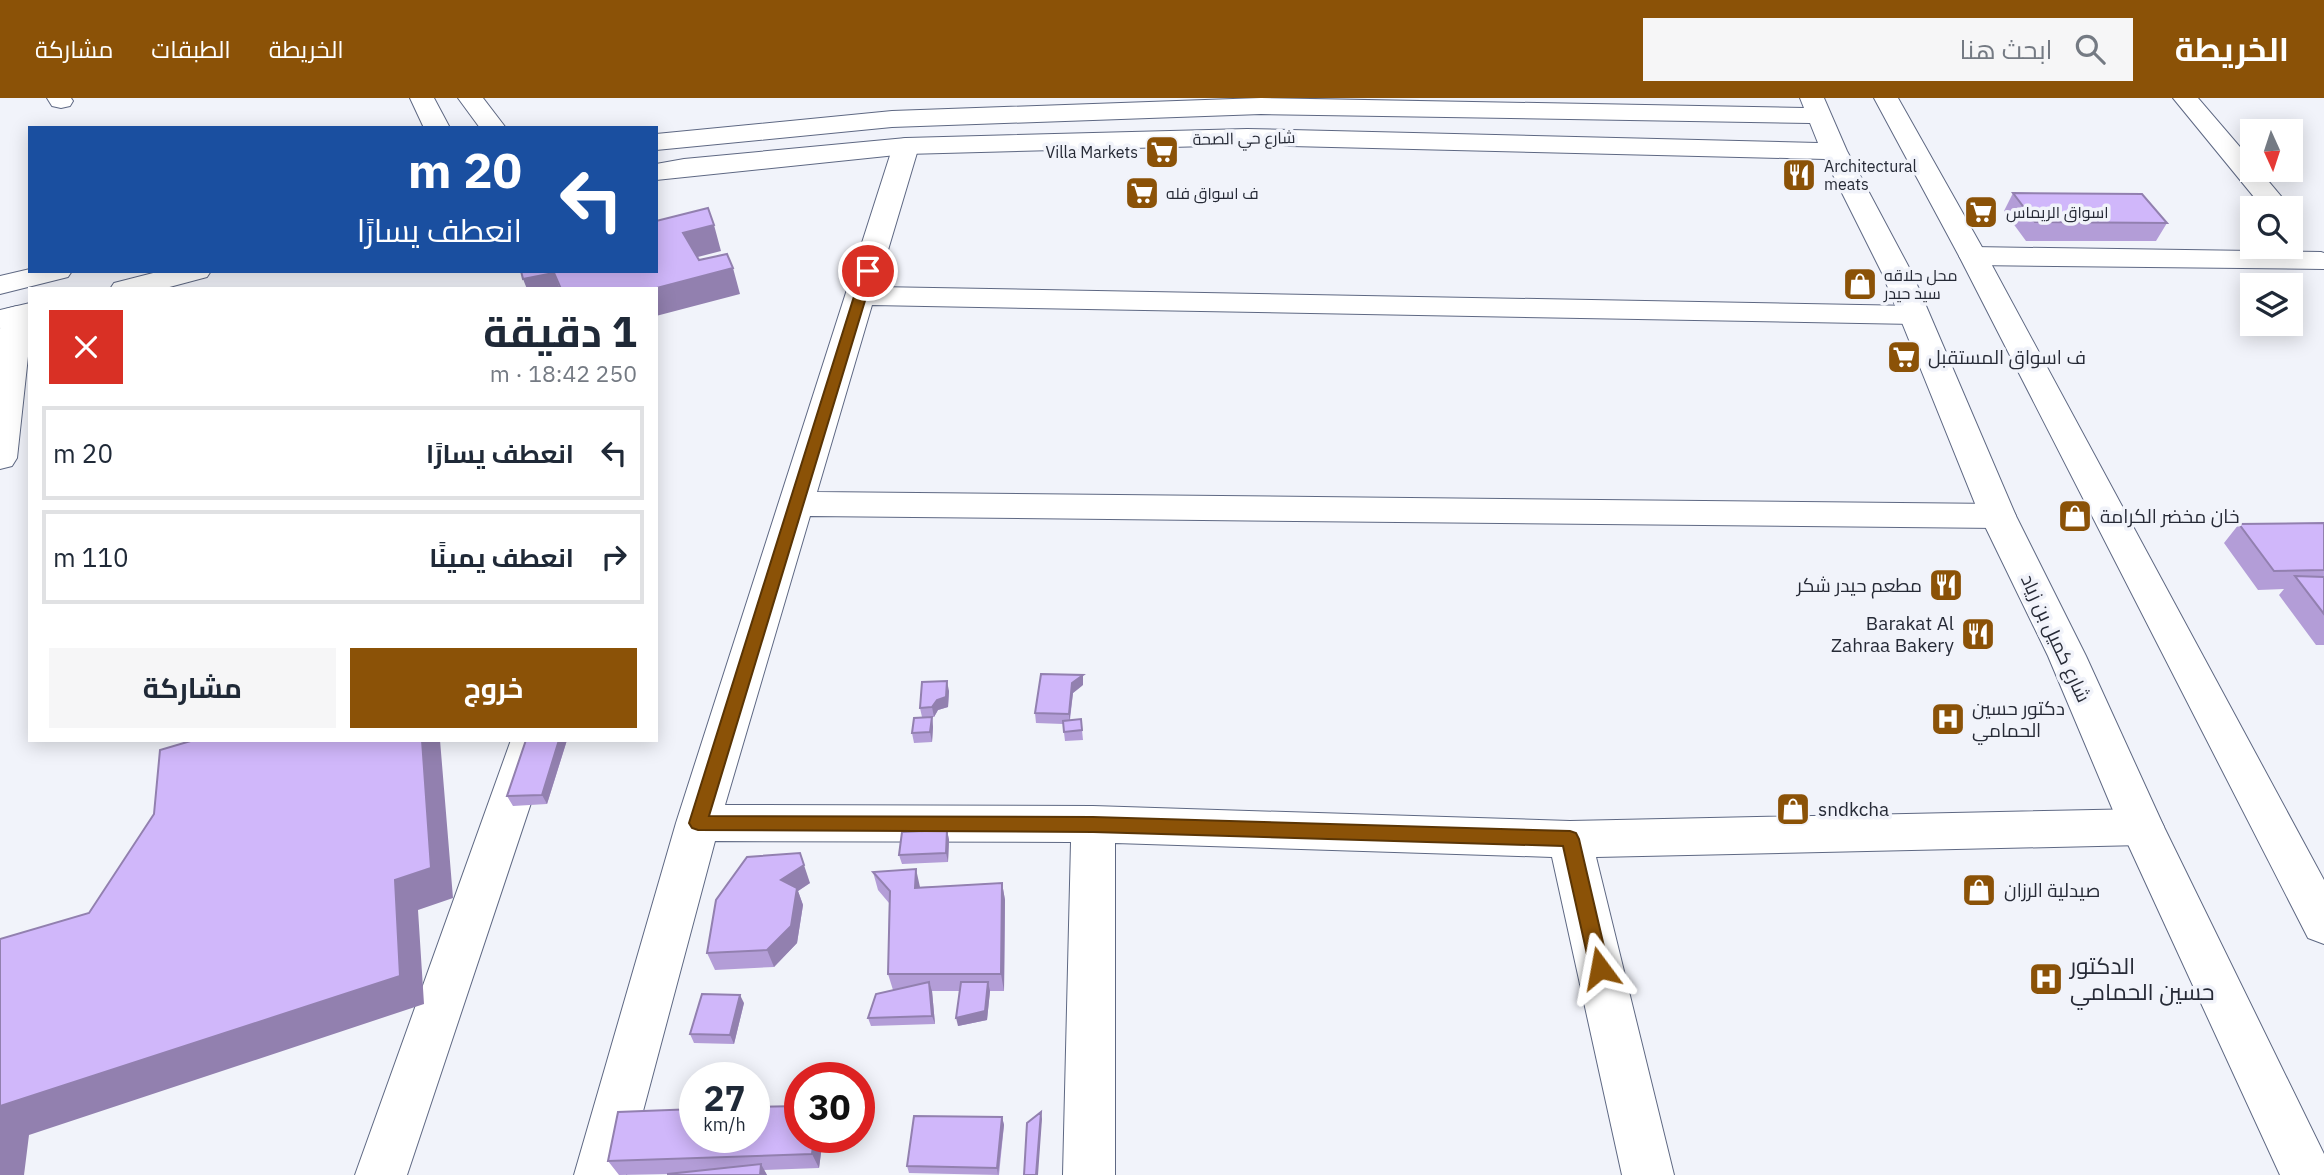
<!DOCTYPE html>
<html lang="ar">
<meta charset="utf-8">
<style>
body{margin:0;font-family:"IBM Plex Sans",Cairo,sans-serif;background:#f6f6f7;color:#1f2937;direction:rtl;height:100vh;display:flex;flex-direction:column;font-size:26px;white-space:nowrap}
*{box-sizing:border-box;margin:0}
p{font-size:23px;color:#747a83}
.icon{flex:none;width:38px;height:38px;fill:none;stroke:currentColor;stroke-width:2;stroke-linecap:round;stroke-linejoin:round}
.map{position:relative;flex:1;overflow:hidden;direction:ltr}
.drawer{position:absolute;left:28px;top:189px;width:630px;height:455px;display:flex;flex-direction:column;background:#fff;border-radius:0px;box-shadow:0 4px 18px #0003;direction:rtl}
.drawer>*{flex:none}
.guide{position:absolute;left:28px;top:28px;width:630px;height:147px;border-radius:0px;box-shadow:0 4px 18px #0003;direction:rtl;background:#1a4fa0;color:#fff;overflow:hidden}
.needle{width:46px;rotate:177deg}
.controls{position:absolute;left:2240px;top:21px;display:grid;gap:14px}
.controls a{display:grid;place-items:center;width:63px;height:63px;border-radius:0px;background:#fff;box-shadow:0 4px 18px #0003;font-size:35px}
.speed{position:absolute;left:679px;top:964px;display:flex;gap:14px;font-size:35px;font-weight:700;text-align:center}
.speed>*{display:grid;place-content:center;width:91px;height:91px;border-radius:50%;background:#fff;box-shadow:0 4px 18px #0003;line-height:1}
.speed small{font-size:18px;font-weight:400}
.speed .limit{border:10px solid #d22;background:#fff;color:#111}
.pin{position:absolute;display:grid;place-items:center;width:60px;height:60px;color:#fff;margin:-30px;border:4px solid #fff;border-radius:50%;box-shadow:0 2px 7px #0007}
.me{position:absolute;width:77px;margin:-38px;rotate:347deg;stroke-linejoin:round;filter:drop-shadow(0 0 5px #0008)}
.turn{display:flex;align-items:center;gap:24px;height:147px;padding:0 21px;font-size:32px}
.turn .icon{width:91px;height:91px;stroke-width:2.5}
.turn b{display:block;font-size:49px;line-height:60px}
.round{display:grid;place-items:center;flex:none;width:74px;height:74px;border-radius:0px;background:#f6f6f7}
.head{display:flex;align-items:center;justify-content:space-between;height:119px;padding:0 21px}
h1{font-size:42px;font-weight:700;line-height:52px}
.action{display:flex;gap:14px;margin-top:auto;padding:14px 21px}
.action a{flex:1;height:80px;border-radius:0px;background:#8b5207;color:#fff;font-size:28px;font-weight:700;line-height:80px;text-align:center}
.action a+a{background:#f6f6f7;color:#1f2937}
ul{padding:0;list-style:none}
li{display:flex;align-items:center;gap:21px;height:94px;margin:0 14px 10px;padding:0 7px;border:4px solid #e0e1e3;border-radius:0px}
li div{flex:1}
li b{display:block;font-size:26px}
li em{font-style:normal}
header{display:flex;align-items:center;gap:42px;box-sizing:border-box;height:98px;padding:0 35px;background:#8b5207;color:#fff}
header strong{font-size:33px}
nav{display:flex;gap:38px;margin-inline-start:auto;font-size:24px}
.search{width:490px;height:63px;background:#f6f6f7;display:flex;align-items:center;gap:18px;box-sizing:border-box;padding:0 24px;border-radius:0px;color:#747a83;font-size:26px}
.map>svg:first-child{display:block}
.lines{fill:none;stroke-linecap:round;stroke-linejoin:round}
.minor-casing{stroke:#5e6883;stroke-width:2}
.major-casing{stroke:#5e6883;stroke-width:2}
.minor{fill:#fff;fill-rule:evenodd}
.major{fill:#fff;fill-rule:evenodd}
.wall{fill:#b39dd7}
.shaded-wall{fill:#9280af}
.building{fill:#d0b7fa;stroke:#9280af;stroke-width:2}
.route{fill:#8b5207;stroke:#5a3505;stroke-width:2}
.labels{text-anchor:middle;stroke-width:7;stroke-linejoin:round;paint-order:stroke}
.far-street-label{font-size:16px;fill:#262a36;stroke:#f1f3fa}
.far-poi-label{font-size:16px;fill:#262a36;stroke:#f1f3fa;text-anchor:start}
.poi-label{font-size:19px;fill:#262a36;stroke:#f1f3fa;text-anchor:start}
.street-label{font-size:19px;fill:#262a36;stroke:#f1f3fa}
.near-poi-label{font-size:23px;fill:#262a36;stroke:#f1f3fa;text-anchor:start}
</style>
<header>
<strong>الخريطة</strong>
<div class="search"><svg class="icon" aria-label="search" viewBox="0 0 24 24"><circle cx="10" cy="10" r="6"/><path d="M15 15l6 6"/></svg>ابحث هنا</div>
<nav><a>الخريطة</a><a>الطبقات</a><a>مشاركة</a></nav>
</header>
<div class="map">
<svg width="2324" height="1077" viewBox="0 0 2324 1077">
<rect width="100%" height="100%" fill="#f1f3fa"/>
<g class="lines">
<g class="minor-casing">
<path id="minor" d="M47,0h24l2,3 -3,5 -9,2 -9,-2z
M2173,0h25l54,63v9h7l32,38h-28z
M906,40l9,2 4,6 -42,141 1037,19 11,3 4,6 -4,6 -11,3 -1042,-19 -55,187 1181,12 13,3 5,9 -5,9 -13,3 -1188,-12 -85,289 368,1 477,15 572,-12 15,5 7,13 -7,13 -15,5 -546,12 78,318h-52l-70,-318 -437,-14v332h-52l8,-333 -356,-1 -89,334h-52l102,-352 217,-677 4,-6z
M1973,149l348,5 3,1v16l-351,-4 -10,-3 -4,-6 4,-6z
M17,208l13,5v27l-13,120 -5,8 -12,3v-140l2,-14 4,-6z
M511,642h41l-145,435h-52z"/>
</g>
<g class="major-casing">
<path id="major" d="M410,0h24l16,30h-26z
M458,0h25l23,30h-26z
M1261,0l543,10 -4,-10h24l23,53 65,122 104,243 70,140 78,171 160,327v21h-44l-160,-348 -72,-171 -68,-140 -98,-243 -57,-114 -578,-14 -341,9 -250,26v-16l28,-5 222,-21 341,-9 571,14 -8,-20 -549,-9 -369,13 -236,23v-16l236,-23z
M1874,0h24l89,158 337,624v64l-16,-6 -349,-682z
M30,171v2h42l-4,6 -68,17v-18z
M161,173h50l-4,6 -45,12h-52l4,-6z
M30,205v18l-30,7v-18z"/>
</g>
<use href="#minor" class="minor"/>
<use href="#major" class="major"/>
</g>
<path class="wall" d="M2013,95l154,30 -11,18h-130l-22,-30z
M2324,425v122h-8l-37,-50 5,-6 -26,1 -34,-47 15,-19z
M1083,587l-10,8 -3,27 12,10 1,10 -18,1 -2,-17 -27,-1 -1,-10z
M949,593l-1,16 -10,3 -4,7h-12l-2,-9z
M932,619l1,10 -1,15 -18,1 -2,-10z
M526,642h41l-20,64 -34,2 -6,-10z
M947,732l2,10 -1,22 -46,2 -3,-9z
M747,759l63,26 -12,8 5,14 -6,38 -23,24 -59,3 -8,-17z
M873,774l47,15 82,-4 3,17 -1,91h-14l-3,29 -29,6 1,-35h-27l3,33 -64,2 -3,-8 25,-28 -5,-16 1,-71 -11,-13z
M744,905l-10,41 -40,-1 -4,-9z
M1002,1019l2,8 -5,50 -90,-2 -2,-7z
M800,1040h23l-4,30 -55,2 3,5h-99v-1l-49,1 -11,-14z"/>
<path class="shaded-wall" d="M714,127l7,26 -31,8 -7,-26z
M733,170l7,26 -84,22v-27h-3z
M554,175l6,16h-33l-4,-10z
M1083,577v10l-10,8 -4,31v-10l3,-31z
M947,583l2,10 -1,16 -10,3 -4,7 -2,-10z
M932,619l1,10 -1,15 -2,-10z
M422,642h18l13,158 -35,12 6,94 -395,131 -5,40h-24v-69z
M559,642h8l-20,64 -5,-9z
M947,732l2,10 -1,22 -2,-9z
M800,755l10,30 -12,8 5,14 -6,38 -23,24 -7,-17 14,-70z
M916,771l4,18 -1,18 -4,-17z
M1002,785l3,17 -1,91 -3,-17z
M929,884l3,9 3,33 -3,-8z
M988,884l2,9 -3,29 -29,6 -2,-8z
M740,897l4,8 -10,41 -4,-9z
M1041,1014l1,7 -4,56h-2z
M1002,1019l2,8 -6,50 -1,-7z
M814,1040h9l-4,30 -7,-14z
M761,1066l6,11h-7z"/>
<path class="building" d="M2013,95l129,1 25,29 -132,-1z
M708,110l6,17 -31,8 16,27 28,-6 6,14 -80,21h-92l-7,-16 -31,6 -2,-8h135v-50z
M2324,425v47l-50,1 -35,-47z
M2295,478l29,1v37z
M1041,576l42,1 -11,8 -3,31 -34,-1z
M947,583l-1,16 -9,3 -5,7 -12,1 2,-26z
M932,619l-2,15 -18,1 2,-15z
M1081,621l1,11 -18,2 -1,-11z
M194,642h228l9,128 -36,12 5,96 -400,130v-167l89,-26 65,-99 6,-64z
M526,642h33l-17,55 -35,1z
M947,732l-1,23 -47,2 3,-23z
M800,755l4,12 -23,15 16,8 -6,38 -24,24 -60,3 9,-53 31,-43z
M916,771l-1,19 87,-5 -1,91h-113l2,-83 -17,-19z
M929,884l3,34 -64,2 8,-24z
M961,884h27l-3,29 -29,7z
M702,896l38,1 -10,40 -40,-1z
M800,1008v32h14l-2,16 -204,7 10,-49 77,-3v29h59v-31z
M1041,1014l-5,63h-12l3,-52z
M914,1018l88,1 -5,51 -90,-2z
M761,1066l-1,11h-92v-1z"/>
<path class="route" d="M868,169l6,4 -165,545 384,1 477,14 6,2 3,6 30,129 -2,6 -7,3 -7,-3 -3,-6 -27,-122 -470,-14 -395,-2 -6,-2 -3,-5 173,-552z"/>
<defs>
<g id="supermarket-square" transform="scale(1.75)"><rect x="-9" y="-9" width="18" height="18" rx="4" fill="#8b5207" stroke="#f1f3fa"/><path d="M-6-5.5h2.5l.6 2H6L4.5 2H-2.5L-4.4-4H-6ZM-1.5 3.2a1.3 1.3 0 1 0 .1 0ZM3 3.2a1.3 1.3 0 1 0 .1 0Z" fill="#fff"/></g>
<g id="restaurant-square" transform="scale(1.75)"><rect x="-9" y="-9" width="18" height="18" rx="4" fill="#8b5207" stroke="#f1f3fa"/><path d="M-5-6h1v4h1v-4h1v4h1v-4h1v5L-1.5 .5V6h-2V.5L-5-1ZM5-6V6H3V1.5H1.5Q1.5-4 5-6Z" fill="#fff"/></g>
<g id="shop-square" transform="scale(1.75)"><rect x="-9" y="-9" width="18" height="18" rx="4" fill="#8b5207" stroke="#f1f3fa"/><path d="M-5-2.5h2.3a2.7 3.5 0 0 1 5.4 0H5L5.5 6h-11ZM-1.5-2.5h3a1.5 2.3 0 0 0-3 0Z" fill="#fff"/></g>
<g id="hospital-square" transform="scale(1.75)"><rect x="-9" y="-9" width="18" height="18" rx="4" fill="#8b5207" stroke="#f1f3fa"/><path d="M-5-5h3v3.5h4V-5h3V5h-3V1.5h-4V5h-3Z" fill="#fff"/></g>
</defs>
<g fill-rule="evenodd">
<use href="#supermarket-square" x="1162" y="54"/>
<use href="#restaurant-square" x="1799" y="77"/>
<use href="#supermarket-square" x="1142" y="95"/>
<use href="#supermarket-square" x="1981" y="114"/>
<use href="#shop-square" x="1860" y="186"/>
<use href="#supermarket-square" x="1904" y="259"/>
<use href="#shop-square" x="2075" y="418"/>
<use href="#restaurant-square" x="1946" y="487"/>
<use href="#restaurant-square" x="1978" y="536"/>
<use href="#hospital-square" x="1948" y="621"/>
<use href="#shop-square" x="1793" y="711"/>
<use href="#shop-square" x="1979" y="792"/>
<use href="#hospital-square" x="2046" y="881"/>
</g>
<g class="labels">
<g class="far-street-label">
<text transform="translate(1244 40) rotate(-1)" y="6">شارع حي الصحة</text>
</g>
<g class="far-poi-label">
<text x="1138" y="60" text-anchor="end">Villa Markets</text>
<text x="1824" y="74">Architectural<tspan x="1824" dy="18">meats</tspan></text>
<text x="1166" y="101">ف اسواق فله</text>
<text x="2006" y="120">اسواق الريماس</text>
<text x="1884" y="183">محل حلاقه<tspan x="1884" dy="18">سيد حيدر</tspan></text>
</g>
<g class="poi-label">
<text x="1928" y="266">ف اسواق المستقبل</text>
<text x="2100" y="425">خان مخضر الكرامة</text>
<text x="1922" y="494" text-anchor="end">مطعم حيدر شكر</text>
<text x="1954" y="532" text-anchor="end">Barakat Al<tspan x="1954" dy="22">Zahraa Bakery</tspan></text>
<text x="1972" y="617">دكتور حسين<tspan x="1972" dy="22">الحمامي</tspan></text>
<text x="1818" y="718">sndkcha</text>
<text x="2004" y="799">صيدلية الرزان</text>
</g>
<g class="street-label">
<text transform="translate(2056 540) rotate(65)" y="7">شارع كميل بن زياد</text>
</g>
<g class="near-poi-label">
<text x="2070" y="876">الدكتور<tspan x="2070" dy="26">حسين الحمامي</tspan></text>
</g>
</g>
</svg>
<div class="controls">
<a><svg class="needle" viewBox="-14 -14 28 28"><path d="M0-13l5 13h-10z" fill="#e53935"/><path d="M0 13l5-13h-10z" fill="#747a83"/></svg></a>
<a><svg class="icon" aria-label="search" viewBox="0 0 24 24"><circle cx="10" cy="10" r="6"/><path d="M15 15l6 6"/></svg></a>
<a><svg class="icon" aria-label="layers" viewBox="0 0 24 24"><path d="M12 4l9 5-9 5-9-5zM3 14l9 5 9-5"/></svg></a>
</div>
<div class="speed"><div>27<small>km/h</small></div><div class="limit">30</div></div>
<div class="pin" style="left:868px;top:173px;background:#d93025"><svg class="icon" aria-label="arrive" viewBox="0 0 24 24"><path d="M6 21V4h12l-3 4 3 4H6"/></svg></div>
<svg class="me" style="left:1600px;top:870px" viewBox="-20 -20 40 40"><path d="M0-17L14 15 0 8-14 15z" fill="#8b5207" stroke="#fff" stroke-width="4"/></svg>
<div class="guide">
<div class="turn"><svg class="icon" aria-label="left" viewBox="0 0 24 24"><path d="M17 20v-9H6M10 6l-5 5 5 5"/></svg><div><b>20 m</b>انعطف يسارًا</div></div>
</div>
<section class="drawer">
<div class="head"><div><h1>1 دقيقة</h1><p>250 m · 18:42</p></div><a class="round" style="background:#d93025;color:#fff"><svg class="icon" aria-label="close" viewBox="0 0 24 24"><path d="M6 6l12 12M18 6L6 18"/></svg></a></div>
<ul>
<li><svg class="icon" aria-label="left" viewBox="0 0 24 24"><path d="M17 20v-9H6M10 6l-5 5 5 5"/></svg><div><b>انعطف يسارًا</b></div><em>20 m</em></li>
<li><svg class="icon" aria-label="right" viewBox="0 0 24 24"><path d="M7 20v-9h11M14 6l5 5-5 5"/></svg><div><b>انعطف يمينًا</b></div><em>110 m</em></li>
</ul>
<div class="action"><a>خروج</a><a>مشاركة</a></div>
</section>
</div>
